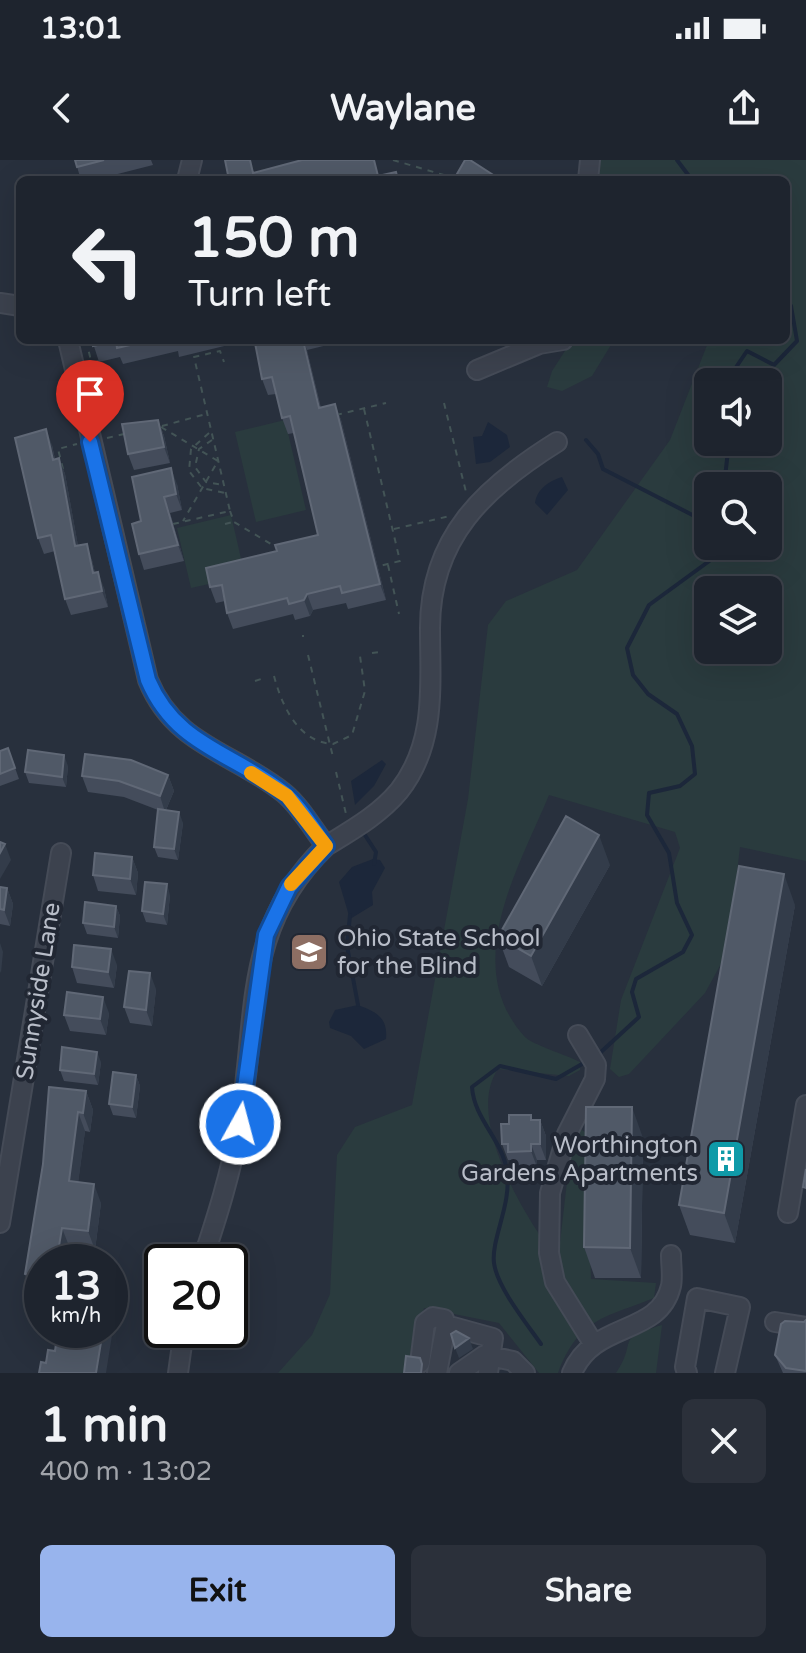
<!DOCTYPE html>
<meta charset="utf-8">
<style>
body{margin:0;font-family:"Varela Round",sans-serif;background:#2b303a;color:#f1f3f6;height:100vh;display:flex;flex-direction:column;font-size:30px;white-space:nowrap}
*{box-sizing:border-box;margin:0}
p{font-size:26px;color:#a1a4aa}
.icon{flex:none;width:44px;height:44px;fill:none;stroke:currentColor;stroke-width:2;stroke-linecap:round;stroke-linejoin:round}
.map{position:relative;height:1213px;overflow:hidden}
.side{display:flex;flex-direction:column;background:#1e242e;flex:1}
.side>*{flex:none}
.top-card{position:absolute;left:16px;top:16px;width:774px;height:168px;border-radius:12px;box-shadow:0 8px 32px #0002,0 0 0 2px #3c414a;background:#1e242e;color:#f1f3f6;overflow:hidden}
.tools{position:absolute;left:694px;top:208px;display:grid;gap:16px}
.tools a{display:grid;place-items:center;width:88px;height:88px;border-radius:12px;background:#1e242e;box-shadow:0 8px 32px #0002,0 0 0 2px #3c414a;font-size:40px}
.speed{position:absolute;left:24px;top:1084px;display:flex;gap:16px;font-size:40px;font-weight:700;text-align:center}
.speed>*{display:grid;place-content:center;width:104px;height:104px;border-radius:50%;background:#1e242e;box-shadow:0 8px 32px #0002,0 0 0 2px #3c414a;line-height:1}
.speed small{font-size:20px;font-weight:400}
.speed .limit{border:4px solid #111;border-radius:12px;background:#fff;color:#111}
.pin{position:absolute;display:grid;place-items:center;width:68px;height:68px;color:#fff;margin:-82px -34px;border-radius:50% 50% 50% 0;rotate:-45deg;box-shadow:0 0 8px #0007}
.pin .icon{rotate:45deg}
.me{position:absolute;width:88px;margin:-44px;rotate:7deg;stroke-linejoin:round;filter:drop-shadow(0 0 6px #0008)}
.turn{display:flex;align-items:center;gap:28px;height:168px;padding:0 40px;font-size:36px}
.turn .icon{width:104px;height:104px;stroke-width:2.5}
.turn b{display:block;font-size:56px;line-height:68px}
.round{display:grid;place-items:center;flex:none;width:84px;height:84px;border-radius:12px;background:#2b303a}
.headline{display:flex;align-items:center;justify-content:space-between;height:136px;padding:0 40px}
h1{font-size:48px;font-weight:800;line-height:60px}
.button{display:flex;gap:16px;margin-top:auto;padding:16px 40px}
.button a{flex:1;height:92px;border-radius:12px;background:#98b4ed;color:#111;font-size:32px;font-weight:800;line-height:92px;text-align:center}
.button a+a{background:#2b303a;color:#f1f3f6}
.status{display:flex;justify-content:space-between;align-items:center;height:56px;padding:0 40px;background:#1e242e;direction:ltr}
.status svg{height:22px;fill:currentColor}
header{display:flex;justify-content:space-between;align-items:center;height:104px;padding:0 40px;background:#1e242e;font-size:36px;font-weight:800}
.map>svg:first-child{display:block}
.green{fill:#2a3b3e;fill-rule:evenodd}
.water{fill:#1c273a}
.lines{fill:none;stroke-linecap:round;stroke-linejoin:round}
.stream{stroke:#1c273a;stroke-width:4}
.minor-casing{stroke:#454b57;stroke-width:22}
.path{stroke:#435456;stroke-width:2;stroke-dasharray:6 6;stroke-linecap:butt}
.minor{stroke:#3c424e;stroke-width:18}
.wall{fill:#444c5b}
.shaded-wall{fill:#333c4a}
.building{fill:#505967;stroke:#606876;stroke-width:2}
.route-casing{stroke:#114b97;stroke-width:20}
.route{stroke:#1a73e8;stroke-width:14}
.slow{stroke:#f59e0b;stroke-width:14}
.labels{text-anchor:middle;stroke-width:8;stroke-linejoin:round;paint-order:stroke}
.poi-label{font-size:24px;fill:#b8bdc8;stroke:#212733;text-anchor:start}
.street-label{font-size:24px;fill:#b8bdc8;stroke:#212733}
</style>
<div class="status"><b>13:01</b><svg viewBox="0 0 49 12"><path d="M0 12V9h3v3zM5 12V6h3v6zM10 12V3h3v9zM15 12V0h3v12zM26 1h20v11H26zM47 4h2v5h-2z"/></svg></div>
<header><svg class="icon" aria-label="back" viewBox="0 0 24 24"><path d="M15 5l-7 7 7 7"/></svg>Waylane<svg class="icon" aria-label="share" viewBox="0 0 24 24"><path d="M12 15V3M7 8l5-5 5 5M5 13v7h14v-7"/></svg></header>
<div class="map">
<svg width="806" height="1213" viewBox="0 0 806 1213">
<rect width="100%" height="100%" fill="#28303d"/>
<path class="green" d="M598,0h208v701l-66,-14 -12,104 -23,42 -76,81 -10,3 -9,-8 11,-69 59,-152 -5,-16 -126,-37c-30,73 -89,169 -25,241 8,9 43,19 56,26v8l-11,6 -71,-7c-34,49 28,151 60,191l14,-122 6,-10 9,5 4,146 65,4 -2,15c-50,20 -75,20 -96,75h-19l-40,-50 -75,-15 -14,65h-132l34,-38 18,-41 7,-139 18,-28 57,-22 56,-306 20,-174 18,-24 71,-31 93,-130 39,-100h77v-160h-191zM708,222h60v60h-60zM708,326h60v60h-60zM708,430h60v60h-60z
M572,180h42l-22,36 -30,15 -15,-4 5,-16z
M285,260l21,90 -50,12 -21,-90z
M231,355l14,61 -54,12 -14,-60z
M662,1165l-6,48h-40c23,-33 -4,-33 46,-48z"/>
<path class="water" d="M488,262l19,13 3,12 -20,15 -14,2 -3,-27 9,-1z
M562,317l6,13 -21,25 -12,-12c2,-14 14,-22 27,-26z
M382,600l4,4 -12,22 -19,19 -4,-24z
M373,699l7,1 5,8 -13,24 1,13 -23,14 -11,-37 13,-15z
M358,845c18,7 30,12 28,34l-22,10 -13,-13 -21,-8 -1,-6 6,-12z"/>
<g class="lines">
<path class="stream" d="M677,0l15,20
M726,222l21,-31 27,14 23,-24 -6,-35 -5,-7
M586,280l12,14 5,15 105,54
M724,326l5,-44
M363,672l13,20 -2,12
M350,755l-3,31 11,59
M601,892l38,-35 -7,-25 4,-13 47,-27 9,-17 -15,-32 -8,-50 -22,-38 2,-22 31,-7 15,-12 -3,-28 -15,-32 -29,-20 -15,-19 -6,-27 22,-43 63,-46 3,-13
M541,1184c-14,-20 -44,-57 -47,-81 -3,-24 18,-59 13,-92 -5,-32 -33,-52 -35,-84l28,-21 56,13 26,-15"/>
<g class="minor-casing">
<path id="minor" d="M187,20l5,-20
M588,20l2,-20
M0,143l20,3
M68,180l80,340c27,66 85,72 136,113 16,13 29,36 42,53 -86,83 -67,172 -87,280 -8,47 -22,91 -37,136
M477,210l62,-26 24,-4
M326,686c26,-16 53,-31 73,-55 38,-48 31,-106 31,-163 0,-91 55,-141 127,-186
M578,875l18,30 -1,14 -28,55 -17,59 -1,60 6,29 38,61
M788,1053l18,-108
M0,1063l61,-370
M775,1162l31,5
M446,1165l47,13 -5,35
M420,1203l5,-40 8,-6 11,2 2,6 -9,48
M178,1213l6,-43
M459,1213l26,-18 28,6 12,12
M572,1213c22,-53 87,-36 99,-87 2,-9 0,-21 0,-31
M687,1213l-2,-6 12,-69 43,9 -15,66"/>
</g>
<path class="path" d="M393,0l61,18
M86,180l8,33
M93,213l6,-1 -2,-17
M444,243l22,89
M364,249l36,152 -25,6
M336,255l50,-12
M162,266l44,-12
M161,267l57,34 -35,60
M209,273l-18,16 -2,22 13,17 23,5
M107,278l17,-4
M212,280l-13,9 -4,18 11,15 18,3
M63,309l-5,-20 19,-5
M230,351l4,11 42,25
M173,364l57,-13 -36,-154 26,-6 4,11
M225,364l8,-2
M394,369l56,-13
M388,405l11,49
M303,475v2
M372,493l7,-1
M308,495l25,102
M274,516c8,30 24,66 59,68l19,-9 13,-44 -5,-35
M255,521l6,-2
M336,612l10,42"/>
<use href="#minor" class="minor"/>
</g>
<path class="wall" d="M75,0h76l2,5 -59,15h-13z
M92,180h157l-70,17 -1,-6 -55,13 -3,-7 -21,5z
M271,180h77l-41,10 14,58 14,-4 6,16 45,180 -38,9 -2,-6 -33,7 -3,6 -15,4 -2,-6 -60,15 -6,-16 -2,-12 -9,2 -6,-16 67,-36 41,-16 -24,-102 -6,1 -6,-16 -6,-24 -8,1 -6,-16z
M158,260l6,16 6,27 -36,7 -6,-16z
M52,285l3,14 4,-1 6,16 13,72 14,14 3,13 9,15 4,19 -37,8 -6,-16 -10,-48 -11,3 -6,-16z
M177,324l5,26 -12,3 14,48 -40,9 -5,-16 2,-33z
M8,588l11,31 -19,7v-35z
M68,606l-2,21 -37,-4 -4,-11z
M168,615l6,16 -8,19 17,13 -5,37 -20,-3 -4,-10 4,-37 -34,-13 -36,-5 -6,-16z
M132,697l6,16 -2,22 -38,-4 -5,-16z
M610,705l-68,121 -33,-19 -11,-30z
M0,727l7,1 6,16 -3,22 -10,-2z
M170,735l-3,30 -21,-3 -4,-11z
M795,745l-60,338 -45,-8 -11,-30z
M116,746l4,10 -2,22 -31,-4 -4,-11z
M117,805l-3,23 -37,-5 -5,-16z
M156,829l-4,37 -22,-3 -6,-16z
M109,853l-3,22 -36,-4 -6,-16z
M101,902l-3,23 -34,-4 -4,-11z
M136,915l4,11 -4,32 -23,-3 -4,-11z
M86,931l7,19 -3,22 -5,-1 -7,51 23,21 -6,47 -26,-4 -3,13 -24,3v32l-11,-2 -6,-18 18,-110z
M533,960h7l6,16v24h-9v7l-23,1 -3,-8h-3l-6,-16 7,-20z
M643,978l-2,140h-46l-11,-31z
M806,1160v53h-23l-8,-18z"/>
<path class="shaded-wall" d="M303,180l4,10 17,74 -5,-16z
M335,244l6,16 45,180 -6,-16z
M158,260l6,16 6,27 -6,-16z
M46,269l6,16 6,31 -5,-16z
M59,298l6,16 16,88 -6,-16z
M171,308l6,16 5,26 -6,-16z
M164,337l6,16 14,48 -6,-16z
M87,384l5,16 7,29 -6,-16z
M98,412l6,16 4,19 -6,-16z
M307,434l6,16 -3,6 -6,-16z
M64,595l4,11 -2,21 -4,-10z
M168,615l6,16 -9,21 -5,-16z
M179,652l4,11 -5,37 -4,-11z
M599,675l11,30 -68,121 -11,-30z
M5,684l6,16 -11,19v-26z
M132,697l6,16 -2,22 -6,-16z
M784,714l11,31 -60,338 -11,-30z
M167,724l3,11 -3,30 -4,-11z
M7,728l6,16 -3,22 -6,-16z
M116,746l4,10 -2,22 -4,-11z
M0,783l3,9 -2,21 -1,-2z
M111,789l6,16 -3,23 -6,-16z
M150,813l6,16 -4,37 -6,-16z
M103,837l6,16 -3,22 -6,-16z
M97,892l4,10 -3,23 -4,-11z
M136,915l4,11 -4,32 -4,-11z
M86,931l7,19 -3,22 -7,-19z
M632,947l11,31 -2,140 -11,-30z
M78,952l7,19 -9,69 -7,-19z
M540,960l6,16v24l-6,-16z
M531,984l6,16v7l-6,-16z
M94,1024l7,19 -6,47 -7,-19z
M62,1068l7,18 -3,16 -9,-4z
M110,1133l6,17 -10,63h-10l7,-43h7z
M469,1178l4,11 -14,9 -4,-10z"/>
<path class="building" d="M75,0h29l-27,7z
M225,0h25l3,13 49,-13h72l4,16 18,-4 2,8h-169z
M465,0h5l31,20h-34l-10,-6z
M92,180h60l-35,8 -1,-7 -23,5z
M271,180h32l16,68 16,-4 45,180 -38,9 -2,-7 -33,8 -3,6 -15,4 -2,-6 -60,15 -5,-28 -12,2 -4,-19 71,-17 -2,-6 43,-10 -28,-119 -8,2 -10,-41 -10,2 -7,-36z
M158,260l6,27 -36,7 -6,-30z
M46,269l7,31 6,-2 16,88 12,-2 6,29 5,-1 4,19 -37,8 -14,-64 -13,3 -23,-100z
M171,308l5,26 -12,3 14,48 -39,9 -7,-30 9,-3 -9,-44z
M8,588l7,20 -15,6v-23z
M28,590l36,5 -2,22 -37,-5z
M85,594l46,6 37,15 -8,21 -41,-15 -37,-5z
M158,649l21,3 -5,37 -20,-2z
M566,656l33,19 -68,121 -33,-19z
M0,682l5,2 -5,9z
M95,693l37,4 -2,22 -37,-4z
M739,706l45,8 -60,339 -45,-8z
M145,722l22,2 -4,30 -21,-3z
M0,727l7,1 -3,22 -4,-1z
M85,742l31,4 -2,21 -31,-4z
M74,785l37,4 -3,23 -36,-5z
M129,811l21,2 -4,37 -22,-3z
M67,832l36,5 -3,22 -36,-4z
M62,887l35,5 -3,22 -34,-4z
M113,912l23,3 -4,32 -23,-3z
M49,927l37,4 -3,22 -5,-1 -9,69 25,3 -6,47 -26,-3 -5,30 25,3v1h-40v14l-17,-2 18,-110z
M586,947h46l-2,141 -46,-1z
M509,955h22v5h9v24h-9v7l-23,1v-8h-6l-1,-20h8z
M806,1009v19l-3,-1z
M806,1160v51l-20,-3 -11,-13 6,-31 4,-3 19,1z
M58,1170h45l-7,43h-57l2,-11 5,1 2,-13 7,1z
M456,1171l13,7 -14,10 -4,-14z
M406,1196l14,2 2,6 -1,9h-17z"/>
<g class="lines">
<g class="route-casing">
<path id="route" d="M90,282l58,238c28,66 84,72 136,113 16,13 29,36 42,53l-37,41 -23,48 -26,189"/>
</g>
<use href="#route" class="route"/>
<path class="slow" d="M251,613l36,23 39,50 -35,38"/>
</g>
<defs>
<g id="school-square" transform="scale(2)"><rect x="-9" y="-9" width="18" height="18" rx="4" fill="#8d6e63" stroke="#212733"/><path d="M0-5L7-2L0 1L-7-2ZM-4 1L0 2.5L4 1V4Q0 6-4 4Z" fill="#fff"/></g>
<g id="building-square" transform="scale(2)"><rect x="-9" y="-9" width="18" height="18" rx="4" fill="#0f9aa8" stroke="#212733"/><path d="M-4-6H4V6H1V3H-1V6H-4ZM-2.5-4.3h1.7v1.8h-1.7ZM.8-4.3h1.7v1.8H.8ZM-2.5-1h1.7V.8h-1.7ZM.8-1h1.7V.8H.8Z" fill="#fff"/></g>
</defs>
<g fill-rule="evenodd">
<use href="#school-square" x="309" y="792"/>
<use href="#building-square" x="726" y="999"/>
</g>
<g class="labels">
<g class="poi-label">
<text x="337" y="786">Ohio State School<tspan x="337" dy="28">for the Blind</tspan></text>
<text x="698" y="993" text-anchor="end">Worthington<tspan x="698" dy="28">Gardens Apartments</tspan></text>
</g>
<g class="street-label">
<text transform="translate(38 831) rotate(-81)" y="8">Sunnyside Lane</text>
</g>
</g>
</svg>
<div class="tools">
<a><svg class="icon" aria-label="sound" viewBox="0 0 24 24"><path d="M4 9h4l5-4v14l-5-4H4zM17 9q2 3 0 6"/></svg></a>
<a><svg class="icon" aria-label="search" viewBox="0 0 24 24"><circle cx="10" cy="10" r="6"/><path d="M15 15l6 6"/></svg></a>
<a><svg class="icon" aria-label="layers" viewBox="0 0 24 24"><path d="M12 4l9 5-9 5-9-5zM3 14l9 5 9-5"/></svg></a>
</div>
<div class="speed"><div>13<small>km/h</small></div><div class="limit">20</div></div>
<div class="pin" style="left:90px;top:282px;background:#d93025"><svg class="icon" aria-label="arrive" viewBox="0 0 24 24"><path d="M6 21V4h12l-3 4 3 4H6"/></svg></div>
<svg class="me" style="left:240px;top:964px" viewBox="-20 -20 40 40"><circle r="17" fill="#1a73e8" stroke="#fff" stroke-width="3"/><path d="M0-11L8 9 0 5-8 9z" fill="#fff"/></svg>
<div class="top-card">
<div class="turn"><svg class="icon" aria-label="left" viewBox="0 0 24 24"><path d="M17 20v-9H6M10 6l-5 5 5 5"/></svg><div><b>150 m</b>Turn left</div></div>
</div>
</div>
<section class="side">
<div class="headline"><div><h1>1 min</h1><p>400 m · 13:02</p></div><a class="round"><svg class="icon" aria-label="close" viewBox="0 0 24 24"><path d="M6 6l12 12M18 6L6 18"/></svg></a></div>
<div class="button"><a>Exit</a><a>Share</a></div>
</section>
